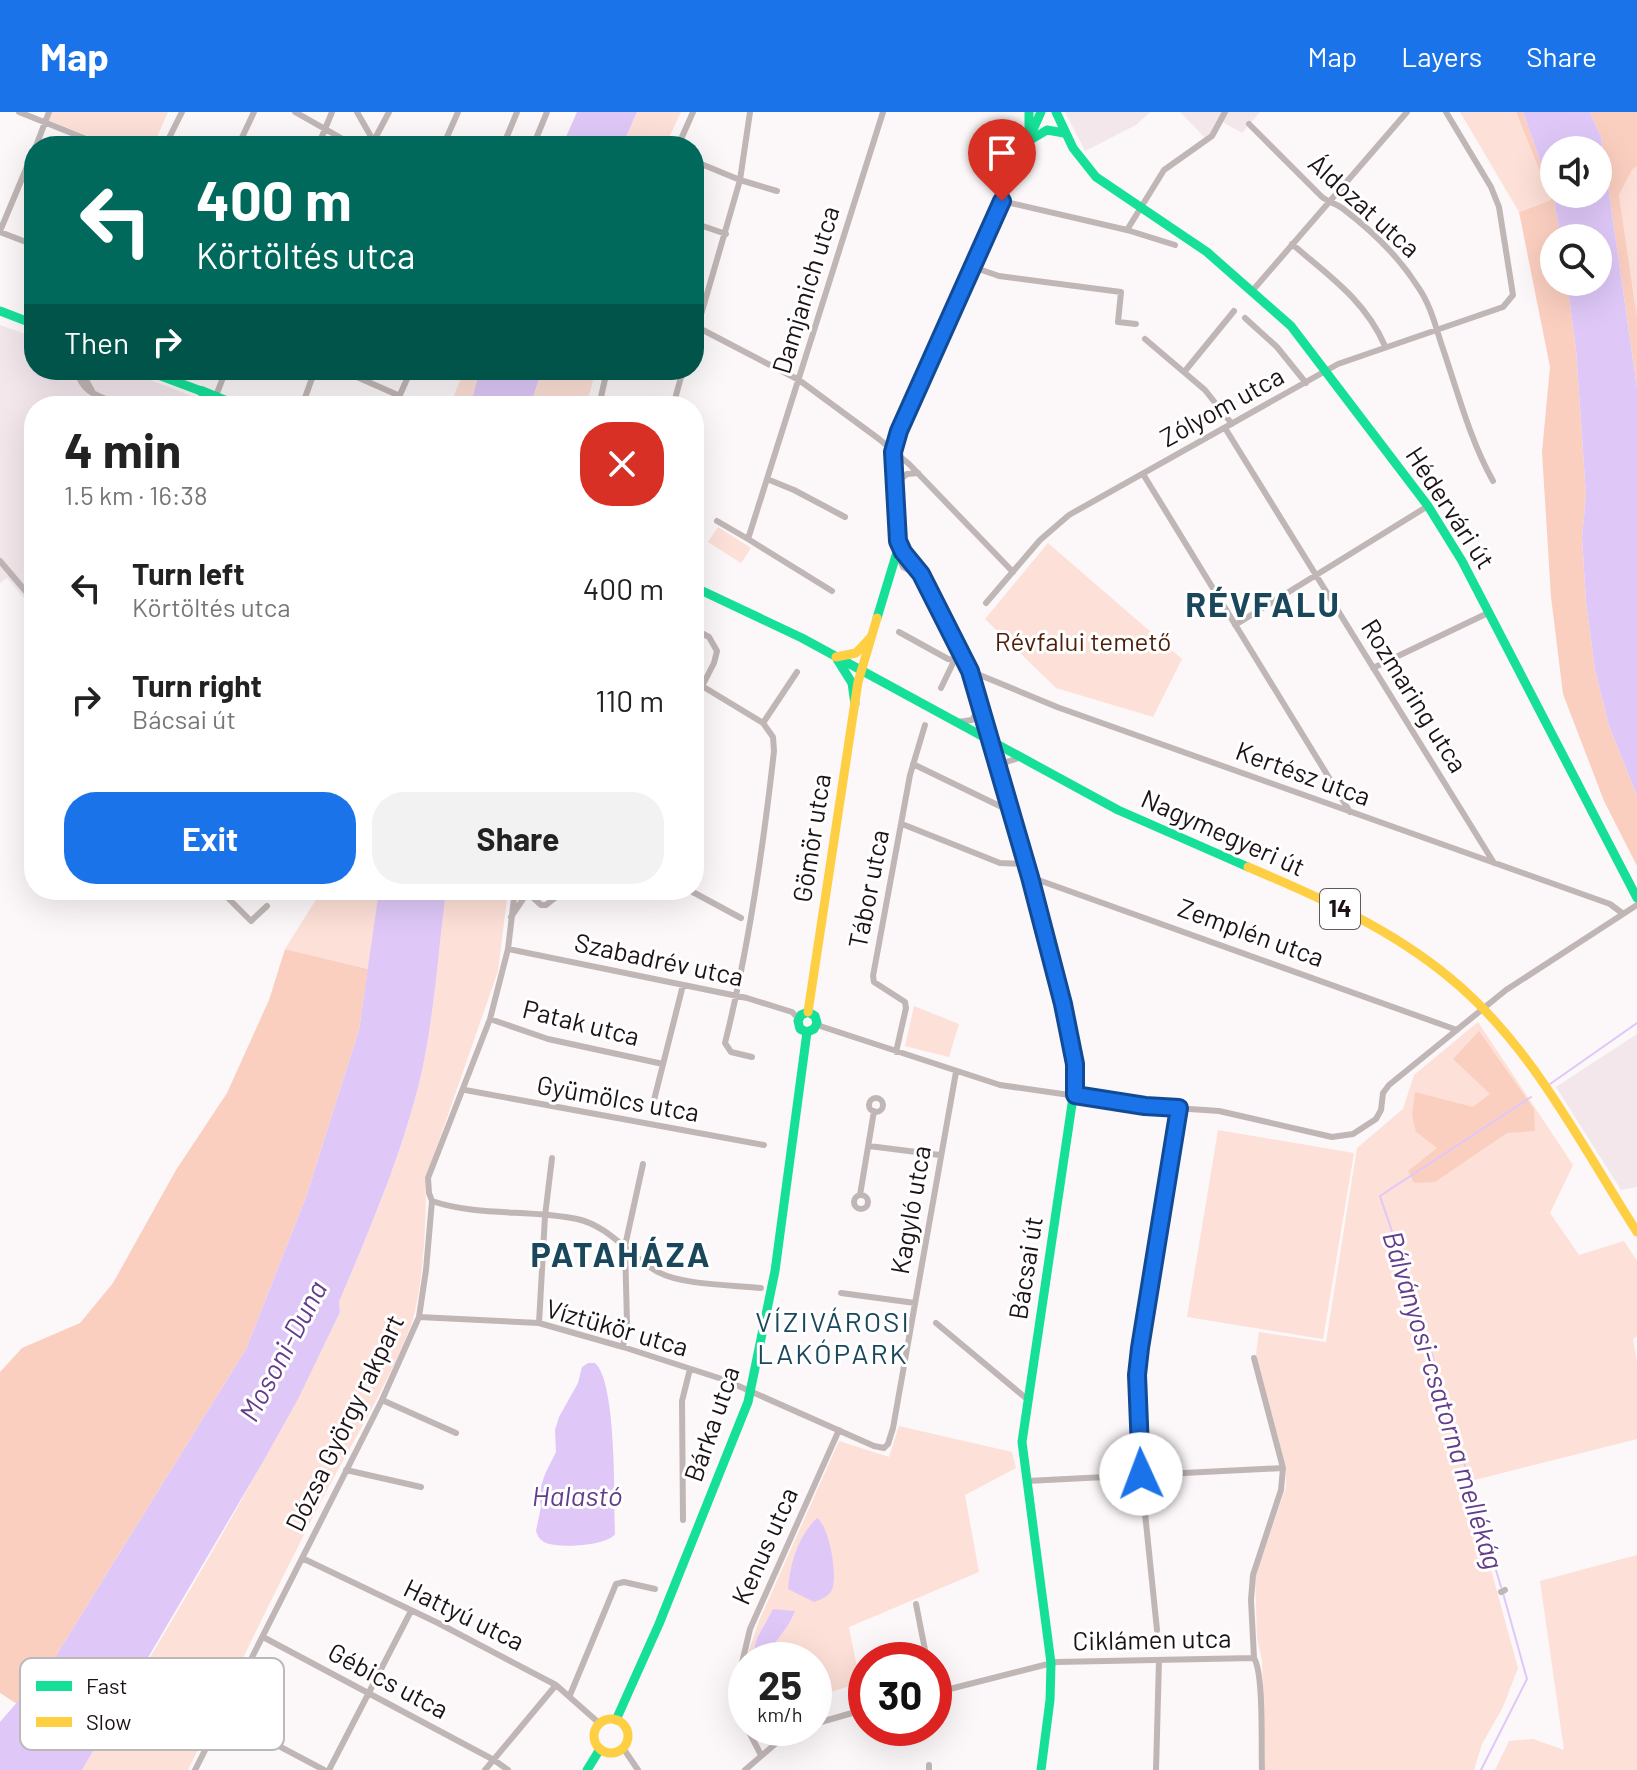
<!DOCTYPE html>
<meta charset="utf-8">
<style>
body{margin:0;font-family:Barlow,sans-serif;background:#f2f2f2;color:#222;height:100vh;display:flex;flex-direction:column;font-size:30px;white-space:nowrap}
*{box-sizing:border-box;margin:0}
p{font-size:26px;color:#767676}
.icon{flex:none;width:44px;height:44px;fill:none;stroke:currentColor;stroke-width:2;stroke-linecap:round;stroke-linejoin:round}
.map{position:relative;flex:1;overflow:hidden}
.panel{position:absolute;left:24px;top:284px;width:680px;height:504px;display:flex;flex-direction:column;background:#fff;border-radius:32px;box-shadow:0 8px 32px #0002}
.panel>*{flex:none}
.banner{position:absolute;left:24px;top:24px;width:680px;height:244px;border-radius:32px;box-shadow:0 8px 32px #0002;background:#00695c;color:#fff;overflow:hidden}
.tools{position:absolute;left:1540px;top:24px;display:grid;gap:16px}
.tools a{display:grid;place-items:center;width:72px;height:72px;border-radius:50%;background:#fff;box-shadow:0 8px 32px #0002;font-size:40px}
.speed{position:absolute;left:728px;top:1530px;display:flex;gap:16px;font-size:40px;font-weight:700;text-align:center}
.speed>*{display:grid;place-content:center;width:104px;height:104px;border-radius:50%;background:#fff;box-shadow:0 8px 32px #0002;line-height:1}
.speed small{font-size:20px;font-weight:400}
.speed .limit{border:12px solid #d22;background:#fff;color:#111}
.pin{position:absolute;display:grid;place-items:center;width:68px;height:68px;color:#fff;margin:-82px -34px;border-radius:50% 50% 50% 0;rotate:-45deg;box-shadow:0 0 8px #0007}
.pin .icon{rotate:45deg}
.me{position:absolute;width:88px;margin:-44px;rotate:358deg;stroke-linejoin:round;filter:drop-shadow(0 0 6px #0008)}
.turn{display:flex;align-items:center;gap:28px;height:168px;padding:0 40px;font-size:36px}
.turn .icon{width:104px;height:104px;stroke-width:2.5}
.turn b{display:block;font-size:56px;line-height:68px}
.then{display:flex;align-items:center;height:76px;padding:0 40px;background:#0003;gap:16px;font-size:30px}
.round{display:grid;place-items:center;flex:none;width:84px;height:84px;border-radius:32px;background:#f2f2f2}
.headline{display:flex;align-items:center;justify-content:space-between;height:136px;padding:0 40px}
h1{font-size:48px;font-weight:700;line-height:60px}
.button{display:flex;gap:16px;margin-top:auto;padding:16px 40px}
.button a{flex:1;height:92px;border-radius:32px;background:#1a73e8;color:#fff;font-size:32px;font-weight:700;line-height:92px;text-align:center}
.button a+a{background:#f2f2f2;color:#222}
ul{padding:0;list-style:none}
li{display:flex;align-items:center;gap:24px;height:112px;padding:0 40px}
li div{flex:1}
li b{display:block;font-size:30px}
li em{font-style:normal}
header{display:flex;align-items:center;gap:48px;box-sizing:border-box;height:112px;padding:0 40px;background:#1a73e8;color:#fff}
header strong{font-size:38px}
nav{display:flex;gap:44px;margin-inline-start:auto;font-size:28px}
.map>svg:first-child{display:block}
.built{fill:#f3e7ec}
.green{fill:#fde0d7}
.forest{fill:#fbcfc0}
.water{fill:#dfc8f8;fill-rule:evenodd}
.lines{fill:none;stroke-linecap:round;stroke-linejoin:round}
.stream{stroke:#dfc8f8;stroke-width:2}
.street{stroke:#c1b6b6;stroke-width:6}
.fast{stroke:#16e098;stroke-width:9}
.slow{stroke:#ffcf43;stroke-width:9}
.fast-bridge{stroke:#16e098;stroke-width:10}
.route-casing{stroke:#114b97;stroke-width:20}
.route{stroke:#1a73e8;stroke-width:14}
.labels{text-anchor:middle;stroke-width:6;stroke-linejoin:round;paint-order:stroke}
.shield{fill:#fff;stroke:#61595c;stroke-width:2}
.shield-label{font-size:24px;font-weight:bold;fill:#1d1216}
.street-label{font-size:26px;fill:#1d1216;stroke:#fff}
.park-label{font-size:26px;fill:#4f1f0c;stroke:#fff}
.neighbourhood-label{font-size:28px;letter-spacing:2px;fill:#1a475c;stroke:#fff}
.water-label{font-size:28px;font-style:italic;fill:#633c8a;stroke:#fff}
.district-label{font-size:34px;font-weight:bold;letter-spacing:2px;fill:#1a475c;stroke:#fff}
.key{fill:#fff;stroke:#bbb8b9;stroke-width:2}
.key-label{font-size:22px;fill:#1d1216}
</style>
<header>
<strong>Map</strong>
<nav><a>Map</a><a>Layers</a><a>Share</a></nav>
</header>
<div class="map">
<svg width="1637" height="1658" viewBox="0 0 1637 1658">
<rect width="100%" height="100%" fill="#fcf7f9"/>
<path class="built" d="M1065,0h85l-14,13 -51,26z
M1180,0h80l-18,21 -21,-12 -15,18z
M0,213l34,12v33h91l82,32 -1,4h-172v204l-27,-32 -7,5z
M1637,922v153l-16,3 -65,-103z"/>
<path class="green" d="M51,0h117l-15,34h-39l-66,-26z
M637,0h44l-16,34h-43z
M1460,0h56l35,88 -32,12z
M1637,54v151l-18,-122 13,-25z
M464,258h16l-10,36h-20z
M542,258h54l-10,36h-56z
M718,415l33,21 -10,15 -33,-21z
M1048,431l134,116 -29,58 -97,-29 -71,-69z
M322,778h57l-11,79 -83,-20z
M446,778h62l-10,81 -73,210c3,30 -3,116 -14,144 -25,64 -62,123 -94,184 -44,86 -86,174 -129,261h-106c91,-150 182,-300 258,-458l-1,-10c30,-71 61,-142 80,-218 15,-63 19,-130 27,-194z
M914,894l45,18 -10,33 -44,-11z
M1478,910l95,143 -23,48 29,42 45,-14 13,20v75l-4,3 4,24v76l-170,43 51,186 -15,39 -21,37 -8,26h-209l-3,-110 -5,-22 -2,-61 31,-90v-18l-30,-115 3,-22 67,10 31,-194 46,-39 11,-34z
M1218,1018l136,23 -31,186 -136,-22z
M899,1314l113,26 4,16 -51,27 14,77 -130,55 11,56 -46,14v-37h-47c5,-19 22,-30 28,-48l-22,-3 -16,29 -6,22h-5v48l-7,-14 -1,-11 21,-62 80,-180 50,16z
M1637,1443v215h-142l14,-29 24,-2 31,11 -24,-169z"/>
<path class="forest" d="M1516,0h7l31,89 7,37h-7v44h13l9,67 10,146 -4,43 4,64 9,68 14,56 28,70v70l-33,-65 -41,-107 -12,-97 -9,-145 8,-85 -31,-155 32,-12z
M1590,0h47v54l-5,4 -13,25 18,122v71l-36,-251z
M285,837l83,20 -9,61 -53,167 -60,152 -194,313 -35,42 -17,-11v-321l22,-24 58,-25 33,-40 63,-113 51,-77 42,-93z
M1479,919l55,78 1,22 -28,2 -72,49 -21,1 -6,-12 29,-23 -21,-16 -4,-17 3,-23 58,15 17,-13 -37,-35z"/>
<path class="water" d="M577,0h60l-15,34h-60z
M1523,0h67l11,25 36,251v408l-28,-70 -14,-56 -9,-68 -4,-64 4,-43 -10,-146 -9,-67h31v-44h-37l-7,-37zM1598,38v44h-44v-44z
M480,258h62l-12,36h-60z
M379,778h67c-8,64 -12,131 -27,194 -19,75 -50,147 -80,218l1,10 -42,87 -38,68 -178,303h-82v-48l52,-60 194,-313 60,-152 53,-167z
M588,1251h7c22,19 19,139 20,171 -8,12 -58,15 -71,8 -6,-4 -6,-6 -8,-11l5,-24 -2,-14 6,-19 11,-22 -1,-22 4,-13 19,-34 4,-16z
M817,1406c12,8 20,54 16,68 -2,10 -11,13 -19,16l-26,-13c2,-25 10,-53 29,-71z
M773,1497l22,2c-6,19 -23,30 -28,49h-16l6,-22z"/>
<g class="lines">
<path class="stream" d="M1550,972l87,-61
M1501,1475l-81,-273 -40,-118 151,-99
M1481,1658l46,-91 -24,-86"/>
<path class="street" d="M19,0l85,34
M295,0l60,34
M357,0l16,28
M1249,12l72,72c6,6 14,7 21,12 28,21 57,49 76,79 12,17 17,37 23,56 16,46 28,95 52,138
M36,34l13,-34
M165,34l17,-34
M238,34l16,-34
M318,34l14,-34
M371,34l18,-34
M443,34l15,-34
M503,34l14,-34
M533,34l14,-34
M678,34l15,-34
M694,49l46,19 37,11
M1002,89l125,29 48,15
M694,111l32,11
M1127,118l37,-60 48,-34 13,-24
M0,119l34,-81
M0,120l34,13
M1292,132c37,32 73,56 93,102
M973,155l26,9 122,16 -3,30 18,2
M1253,178l154,-178
M1245,206l32,29 29,36
M699,216l100,52 80,59 30,25 104,108
M694,227l46,-159 10,-68
M1145,227l60,51 27,34
M78,258c1,24 27,28 46,36
M86,258v10l6,11
M341,258l59,26
M1185,259l49,-60
M212,294l14,-36
M302,294l13,-36
M395,294l16,-36
M599,294l8,-36
M673,294l10,-36
M1225,316l269,435
M1143,362l207,338
M767,367l27,11 51,27
M895,371l12,-9 11,-1
M717,409l31,18
M899,432l22,30 40,74 29,93
M897,443l6,12 17,9
M0,449l34,40
M832,479l-84,-52 135,-427
M986,491l54,-63 29,-25 269,-151 165,-57 10,-12 -14,-88 -8,-20 -45,-75
M1235,513l193,-119
M694,517l15,8 8,14 -3,12 -20,39
M899,520l49,27 19,4
M1373,556l115,-55
M970,559l87,36 553,197 12,9
M702,574l61,37 10,14 1,14c-11,99 -25,196 -49,292l6,9 21,5
M941,576l13,-27
M958,610l14,-2 7,-12
M763,611l34,-51
M913,652l97,47
M1002,664l4,-14 13,-4
M902,712l98,39 26,1
M1030,765l427,153
M220,778l31,31 16,-15
M689,778l52,28
M528,781l13,12h5l19,-15
M511,805l18,-27
M508,837l239,49 45,14 6,6
M490,907l58,20 115,25
M817,913l183,60 145,21 74,5 113,26 21,-3 23,-15 5,-9 2,-17 6,-8 117,-95 131,-85
M896,940l10,-44 -1,-6 -31,-20 -1,-6 37,-201 15,-50
M465,978l299,55
M869 993a7 7 0 1 1 14 0a7 7 0 1 1-14 0Z
M652,996l31,-123
M869,1034l71,9
M860,1083l14,-84
M854 1090a7 7 0 1 1 14 0a7 7 0 1 1-14 0Z
M432,1089c47,16 98,8 145,18 33,7 53,38 81,53 23,13 75,13 103,16
M841,1181l74,10
M419,1205l120,6 84,24 102,33 149,66 10,2 4,-4 5,-16 63,-356
M539,1211l6,-107 7,-58
M936,1211l91,76
M623,1235l4,-25 -2,-76 18,-82
M1254,1246l29,110 -2,22 -28,85 -2,25 3,58c10,16 7,89 8,112
M382,1288l74,33
M346,1358l75,17
M1027,1369l256,-13
M683,1408l-1,-119 8,-32
M302,1446l136,65 118,62 43,38
M1501,1480l4,-2
M916,1492l11,56
M1157,1518l-16,-156 -4,-99 42,-267
M263,1525l231,123 14,10
M934,1581l122,-31 198,-4
M570,1583l46,-111 8,-2 31,7
M222,1604l102,54
M814,1612l52,-15
M746,1614l-13,-25 17,-72 89,-199
M747,1616l14,27
M623,1636l15,22
M929,1653v5
M195,1658l187,-370 37,-83 7,-47 6,-69 -3,-8 -1,-15 62,-159 18,-70 7,-59
M329,1658l82,-159
M485,1658l71,-85
M745,1658l43,-37 14,-5
M1156,1658l3,-110"/>
<path class="fast" d="M1029,0v18
M1056,0l17,36 23,29 111,75 84,74 137,180 34,55 175,337
M1032,27l15,-9 17,3
M0,199l34,13
M145,258l56,21
M694,475l108,51 316,172 130,57
M877,506l20,-66 1,-33 -5,-67 12,-36 136,-304
M837,547l15,24 3,21
M990,629l40,136 33,127 13,73 -54,365 29,221 -1,37 -9,70
M807,920l7,-3 3,-6 -2,-7 -7,-4
M807,920l-7,-3 -2,-8 3,-6 7,-3
M616,1608l43,-96 89,-222 27,-131 32,-239
M587,1658l13,-21"/>
<path class="slow" d="M836,545l20,-4 15,-16
M1248,755c71,30 142,61 202,111 82,67 131,167 187,254
M808,900l50,-330 19,-64
M594 1624a17 17 0 1 1 34 0a17 17 0 1 1-34 0Z"/>
<path class="fast-bridge" d="M201,279l37,15"/>
</g>
<g class="lines">
<g class="route-casing">
<path id="route" d="M1002,89l-103,230 -6,21 5,89 5,11 18,22 49,97 60,206 33,127 12,60v31l70,11 34,2 -39,240 -3,27 4,99"/>
</g>
<use href="#route" class="route"/>
</g>
<g class="labels">
<rect class="shield" x="1320" y="777" width="40" height="40" rx="6"/>
<g class="shield-label">
<text x="1340" y="805">14</text>
</g>
<g class="street-label">
<text transform="translate(1364 94) rotate(42)" y="9">Áldozat utca</text>
<text transform="translate(806 178) rotate(-73)" y="9">Damjanich utca</text>
<text transform="translate(1222 295) rotate(-29)" y="9">Zólyom utca</text>
<text transform="translate(1450 396) rotate(57)" y="9">Hédervári út</text>
<text transform="translate(1414 584) rotate(58)" y="9">Rozmaring utca</text>
<text transform="translate(1303 662) rotate(20)" y="9">Kertész utca</text>
<text transform="translate(1223 721) rotate(24)" y="9">Nagymegyeri út</text>
<text transform="translate(812 726) rotate(-81)" y="9">Gömör utca</text>
<text transform="translate(869 777) rotate(-79)" y="9">Tábor utca</text>
<text transform="translate(1251 821) rotate(20)" y="9">Zemplén utca</text>
<text transform="translate(659 848) rotate(12)" y="9">Szabadrév utca</text>
<text transform="translate(581 911) rotate(14)" y="9">Patak utca</text>
<text transform="translate(618 987) rotate(10)" y="9">Gyümölcs utca</text>
<text transform="translate(911 1098) rotate(-80)" y="9">Kagyló utca</text>
<text transform="translate(1026 1156) rotate(-81)" y="9">Bácsai út</text>
<text transform="translate(617 1216) rotate(16)" y="9">Víztükör utca</text>
<text transform="translate(345 1311) rotate(-64)" y="9">Dózsa György rakpart</text>
<text transform="translate(712 1312) rotate(-71)" y="9">Bárka utca</text>
<text transform="translate(765 1434) rotate(-66)" y="9">Kenus utca</text>
<text transform="translate(464 1503) rotate(26)" y="9">Hattyú utca</text>
<text transform="translate(1152 1528) rotate(-1)" y="9">Ciklámen utca</text>
<text transform="translate(388 1569) rotate(28)" y="9">Gébics utca</text>
</g>
<g class="park-label">
<text x="1083" y="539">Révfalui temető</text>
</g>
<g class="neighbourhood-label">
<text x="833" y="1220">VÍZIVÁROSI<tspan x="833" dy="32">LAKÓPARK</tspan></text>
</g>
<g class="water-label">
<text transform="translate(283 1239) rotate(-62)" y="10">Mosoni-Duna</text>
<text transform="translate(1443 1288) rotate(73)" y="10">Bálványosi-csatorna mellékág</text>
<text x="577" y="1394">Halastó</text>
</g>
<g class="district-label">
<text x="1263" y="505">RÉVFALU</text>
<text x="621" y="1155">PATAHÁZA</text>
</g>
</g>
<rect x="20" y="1546" width="264" height="92" rx="12" class="key"/>
<rect x="36" y="1569" width="36" height="10" fill="#16e098"/>
<rect x="36" y="1605" width="36" height="10" fill="#ffcf43"/>
<g class="key-label">
<text x="86" y="1582">Fast</text>
<text x="86" y="1618">Slow</text>
</g>
</svg>
<div class="tools">
<a><svg class="icon" aria-label="sound" viewBox="0 0 24 24"><path d="M4 9h4l5-4v14l-5-4H4zM17 9q2 3 0 6"/></svg></a>
<a><svg class="icon" aria-label="search" viewBox="0 0 24 24"><circle cx="10" cy="10" r="6"/><path d="M15 15l6 6"/></svg></a>
</div>
<div class="speed"><div>25<small>km/h</small></div><div class="limit">30</div></div>
<div class="pin" style="left:1002px;top:89px;background:#d93025"><svg class="icon" aria-label="arrive" viewBox="0 0 24 24"><path d="M6 21V4h12l-3 4 3 4H6"/></svg></div>
<svg class="me" style="left:1141px;top:1362px" viewBox="-20 -20 40 40"><circle r="19" fill="#fff"/><path d="M0-13L10 11 0 6-10 11z" fill="#1a73e8"/></svg>
<div class="banner">
<div class="turn"><svg class="icon" aria-label="left" viewBox="0 0 24 24"><path d="M17 20v-9H6M10 6l-5 5 5 5"/></svg><div><b>400 m</b>Körtöltés utca</div></div>
<div class="then">Then<svg class="icon" aria-label="right" viewBox="0 0 24 24"><path d="M7 20v-9h11M14 6l5 5-5 5"/></svg></div>
</div>
<section class="panel">
<div class="headline"><div><h1>4 min</h1><p>1.5 km · 16:38</p></div><a class="round" style="background:#d93025;color:#fff"><svg class="icon" aria-label="close" viewBox="0 0 24 24"><path d="M6 6l12 12M18 6L6 18"/></svg></a></div>
<ul>
<li><svg class="icon" aria-label="left" viewBox="0 0 24 24"><path d="M17 20v-9H6M10 6l-5 5 5 5"/></svg><div><b>Turn left</b><p>Körtöltés utca</p></div><em>400 m</em></li>
<li><svg class="icon" aria-label="right" viewBox="0 0 24 24"><path d="M7 20v-9h11M14 6l5 5-5 5"/></svg><div><b>Turn right</b><p>Bácsai út</p></div><em>110 m</em></li>
</ul>
<div class="button"><a>Exit</a><a>Share</a></div>
</section>
</div>
